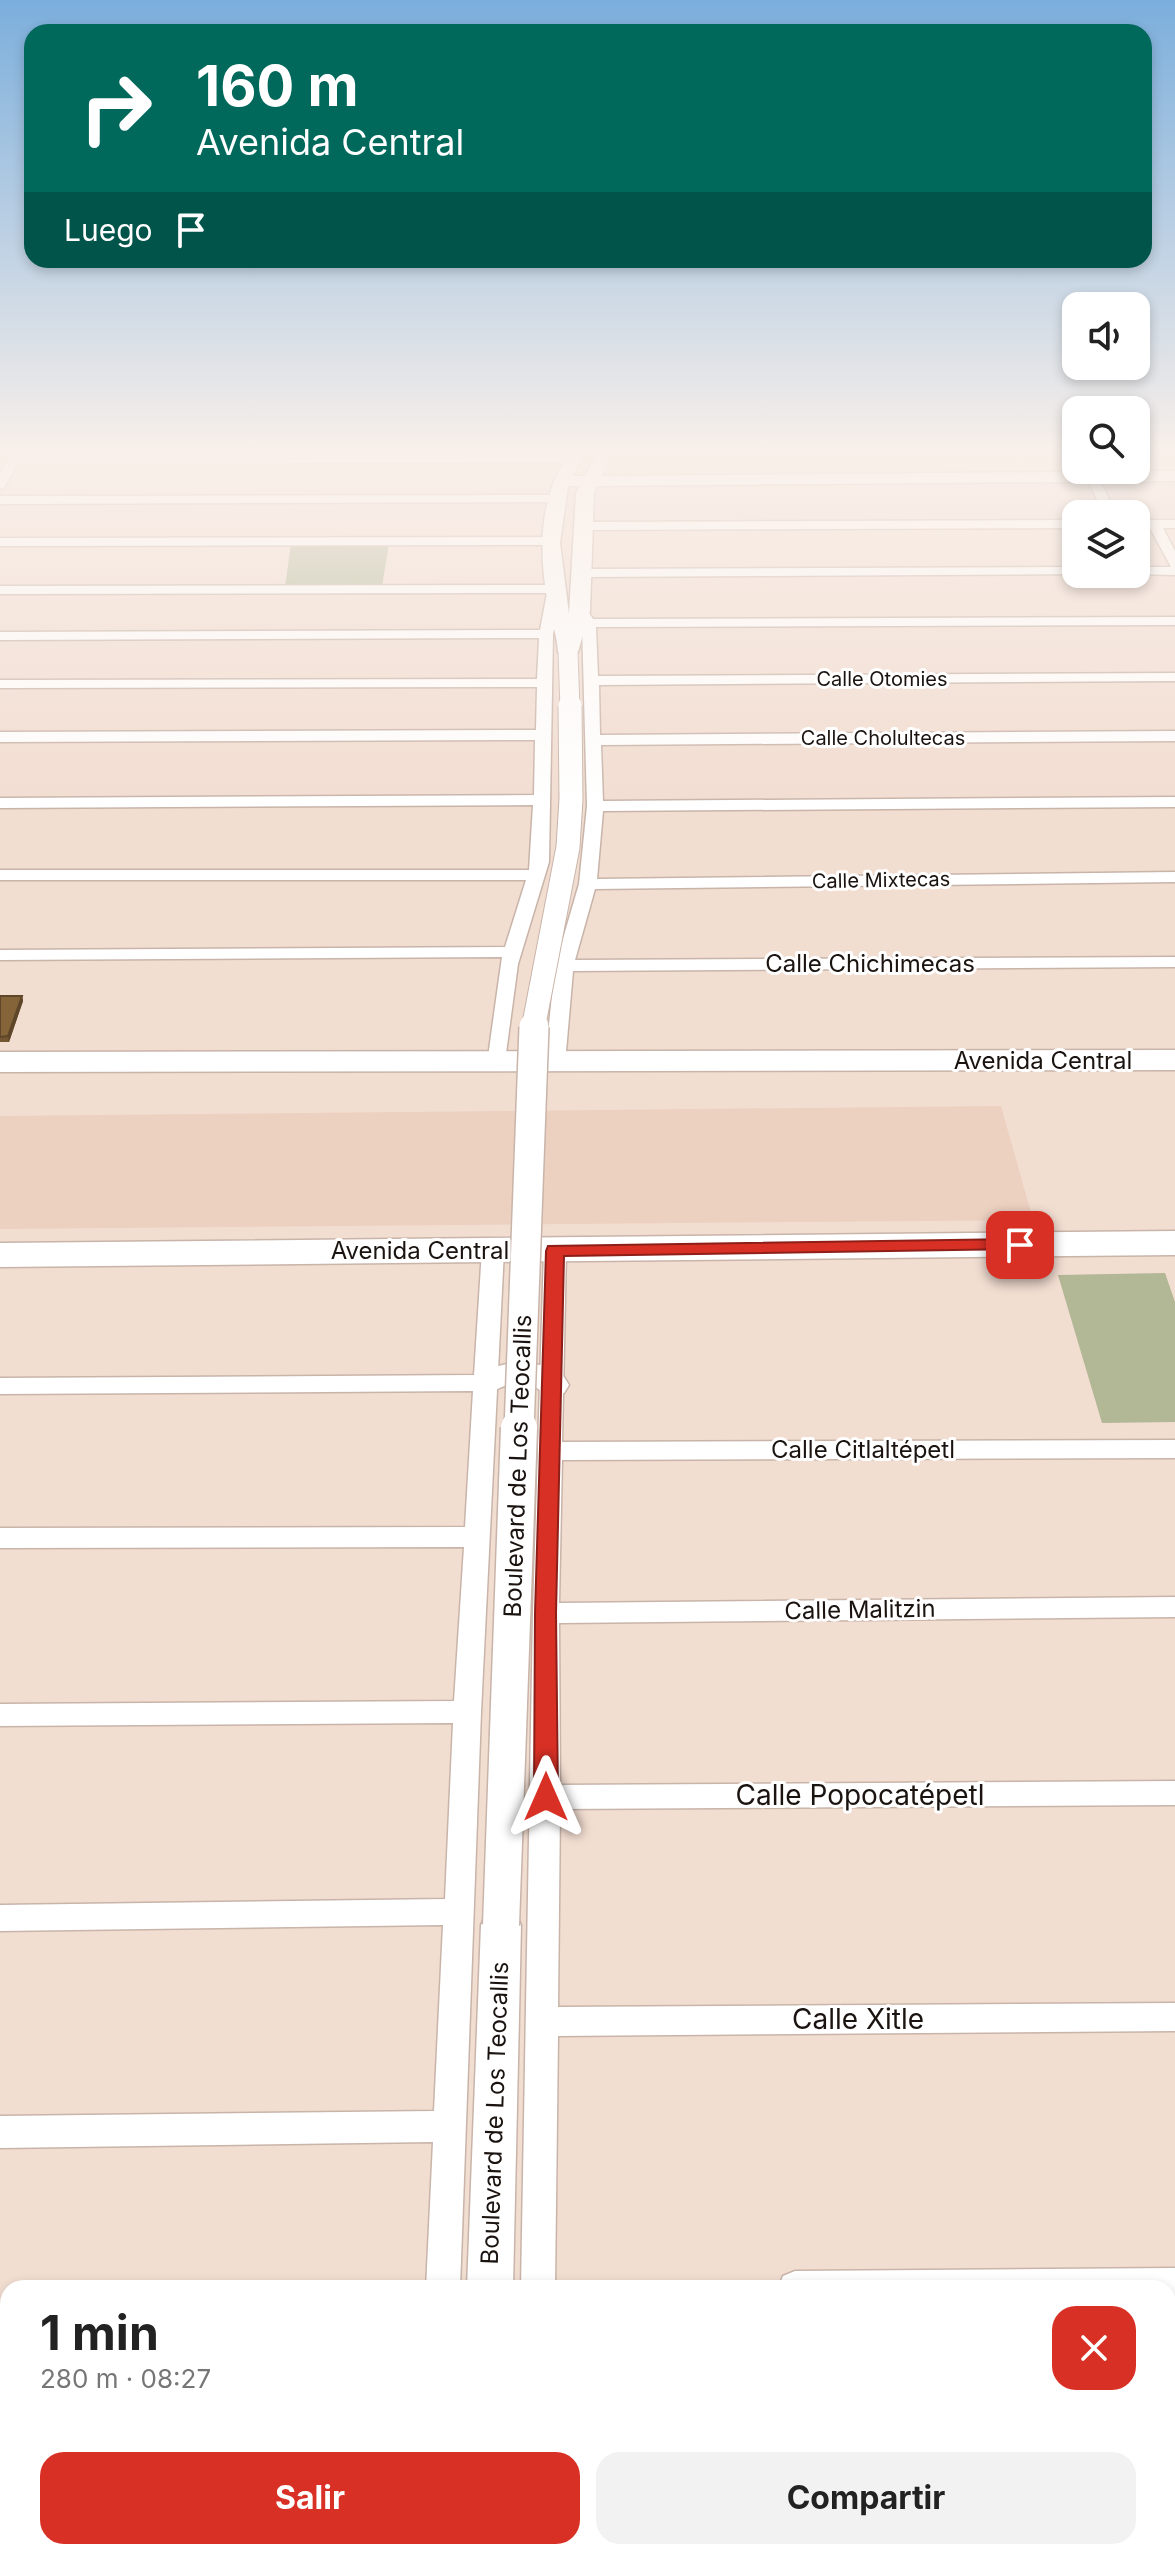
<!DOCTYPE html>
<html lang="es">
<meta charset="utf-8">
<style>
body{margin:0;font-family:Inter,sans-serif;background:#f2f2f2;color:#222;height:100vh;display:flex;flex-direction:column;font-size:30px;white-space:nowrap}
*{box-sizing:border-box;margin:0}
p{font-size:26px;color:#767676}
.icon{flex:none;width:44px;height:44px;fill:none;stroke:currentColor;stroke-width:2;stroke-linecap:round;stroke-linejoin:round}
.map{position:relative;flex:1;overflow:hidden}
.side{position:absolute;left:0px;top:2280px;width:1176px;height:280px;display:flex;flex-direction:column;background:#fff;border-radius:24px 24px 0 0;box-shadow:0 4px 12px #0003}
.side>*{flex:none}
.guide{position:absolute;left:24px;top:24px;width:1128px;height:244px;border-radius:24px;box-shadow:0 4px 12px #0003;background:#00695c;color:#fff;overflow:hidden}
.buttons{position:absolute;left:1062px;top:292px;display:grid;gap:16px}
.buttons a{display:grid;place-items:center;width:88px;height:88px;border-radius:16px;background:#fff;box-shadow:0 4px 12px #0003;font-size:40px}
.pin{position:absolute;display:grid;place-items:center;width:68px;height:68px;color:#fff;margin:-34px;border-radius:16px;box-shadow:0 4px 12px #0006}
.me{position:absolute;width:88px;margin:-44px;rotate:0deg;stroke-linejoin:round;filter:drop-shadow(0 0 6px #0008)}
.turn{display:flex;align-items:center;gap:28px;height:168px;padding:0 40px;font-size:36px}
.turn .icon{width:104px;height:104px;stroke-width:2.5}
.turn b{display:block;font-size:56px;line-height:68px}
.then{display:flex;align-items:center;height:76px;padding:0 40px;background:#0003;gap:16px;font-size:30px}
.round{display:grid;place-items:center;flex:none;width:84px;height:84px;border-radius:24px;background:#f2f2f2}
.headline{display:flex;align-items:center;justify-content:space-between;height:136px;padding:0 40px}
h1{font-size:48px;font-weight:700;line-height:60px}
.cta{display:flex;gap:16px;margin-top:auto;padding:16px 40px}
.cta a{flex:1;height:92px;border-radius:24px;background:#d93025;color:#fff;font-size:32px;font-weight:700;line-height:92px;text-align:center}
.cta a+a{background:#f2f2f2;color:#222}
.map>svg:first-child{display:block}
.built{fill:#ecd0c0}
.green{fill:#b2b796}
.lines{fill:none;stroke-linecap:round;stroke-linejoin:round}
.street-casing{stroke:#c8b4a9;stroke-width:3}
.secondary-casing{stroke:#c8b4a9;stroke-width:3}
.highway-casing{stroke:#c8b4a9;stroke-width:3}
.street{fill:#fff;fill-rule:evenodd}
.secondary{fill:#fff;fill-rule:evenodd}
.highway{fill:#fff;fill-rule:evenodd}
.secondary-bridge-far3-casing{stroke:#c8b4a9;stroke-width:21;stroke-linecap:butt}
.secondary-bridge-far2-casing{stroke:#c8b4a9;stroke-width:25;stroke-linecap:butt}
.secondary-bridge-far1-casing{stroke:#c8b4a9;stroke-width:32;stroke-linecap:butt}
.secondary-bridge-casing{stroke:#c8b4a9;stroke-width:39;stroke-linecap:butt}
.secondary-bridge-far3{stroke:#fff;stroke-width:19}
.secondary-bridge-far2{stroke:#fff;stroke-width:23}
.secondary-bridge-far1{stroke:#fff;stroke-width:29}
.secondary-bridge{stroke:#fff;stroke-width:36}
.wall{fill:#735632}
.shaded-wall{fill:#5e4629}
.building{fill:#86643a;stroke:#5e4629;stroke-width:2}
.route{fill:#d93025;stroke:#8d1f18;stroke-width:2}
.labels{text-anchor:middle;stroke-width:6;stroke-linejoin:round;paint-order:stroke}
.far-street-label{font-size:20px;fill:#1a130f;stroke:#fff}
.street-label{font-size:24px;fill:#1a130f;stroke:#fff}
.near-street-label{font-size:28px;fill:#1a130f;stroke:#fff}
</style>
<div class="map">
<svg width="1175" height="2560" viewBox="0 0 1175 2560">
<rect width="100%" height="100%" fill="#f2ddd1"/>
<path class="built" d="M1001,1106l32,114 -1033,9v-113z"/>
<path class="green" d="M389,543l-7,44h-97l6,-43z
M1165,1273l10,29v120l-73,1 -44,-148z"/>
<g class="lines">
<g class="street-casing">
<path id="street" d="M13,451h12l-3,5 551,-2 6,4 -6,4 -555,2 -14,24 -4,1v-15z
M1083,470h12l21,44h-12z
M559,495l2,3 -6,4 -555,2v-8z
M1076,520v8l-492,2 -7,-4 7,-4z
M1136,520h39v8h-12l12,23v24l-43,-1h4v-7h35l-21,-39h-14z
M0,538l552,-1 7,4 -7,4 -552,1z
M1076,567v7h4l-496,3 -7,-4 7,-4z
M555,585l7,4 -9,45 -4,228 -31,102 -14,104 -7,2 -10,-6 15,-107 -502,3v-10l505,-3 21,-67h-526v-10h529l4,-65 -533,3v-10l534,-3 1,-55 -535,2v-10l536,-2 1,-43 -537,1v-8l537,-1 2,-41 -539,2v-8l540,-2 7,-37 -547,1v-8z
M581,607l5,1 7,11 582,-2v8l-579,2 2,49 577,-3v8l-576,4 1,50 575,-4v10l-574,4 2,56 572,-4v10l-572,4 -6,68 578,-7v10l-580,7 -20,71 600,-3v10l-602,4 -8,92 -10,6 -7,-2 -3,-4 10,-97 24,-82 8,-78 -5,-183 -8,-12z
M493,1243l8,2 3,5 -23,462 -21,576h-34l7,-146 -433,6v-32l434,-5 9,-186 -443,6v-26l445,-6 8,-176 -453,3v-22l454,-3 10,-154 -464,1v-20l465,-1 8,-136 -473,3v-16l474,-3 8,-125 3,-5z
M555,1244l8,2 3,5 -4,191 613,-2v18l-613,2 -3,143 616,-6v20l-616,6 1,162 615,-4v24l-615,4 -2,198 617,-4v28l-617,5 -3,252h-34l12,-675 11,-362 3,-5z
M1175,2268v34h-7v-14h-390l5,-12 12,-5z
M8,2404v36l-8,1v-36z
M415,2552h38v8h-38z
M514,2552h38v8h-38z"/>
</g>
<g class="secondary-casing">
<path id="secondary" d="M571,451h16l-15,25h13l13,-25h16l-12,25 573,-5v10l-578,5 -3,7 -4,118 -12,41 -10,6 -10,-6c-1,-17 -7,-32 -10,-48 -10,-55 -9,-109 23,-153zM568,486h12l-4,7 -7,121 -9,-71z
M520,1361l30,6 14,10 5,8 -5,8c-23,7 -23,-9 -42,-10 -15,-1 -24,7 -37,11l-11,-3 -5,-8 12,-13z
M501,1907l14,5 6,13 -8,363h-46l14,-363 6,-13z
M445,2552h78v8h-79z"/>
</g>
<g class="highway-casing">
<path id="highway" d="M1175,1050v20l-1175,2v-20z
M1175,1231v24l-1175,12v-24z"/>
</g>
<use href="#street" class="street"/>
<use href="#secondary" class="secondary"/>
<use href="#highway" class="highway"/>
<g class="secondary-bridge-far3-casing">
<path id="secondary-bridge-far3" d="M568,652l2,56"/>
</g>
<g class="secondary-bridge-far2-casing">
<path id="secondary-bridge-far2" d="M533,1029l35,-182 3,-48 -1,-93"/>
</g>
<g class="secondary-bridge-far1-casing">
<path id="secondary-bridge-far1" d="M519,1430l15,-403"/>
</g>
<g class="secondary-bridge-casing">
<path id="secondary-bridge" d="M501,1925l18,-497"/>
</g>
<use href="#secondary-bridge-far3" class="secondary-bridge-far3"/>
<use href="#secondary-bridge-far2" class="secondary-bridge-far2"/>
<use href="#secondary-bridge-far1" class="secondary-bridge-far1"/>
<use href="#secondary-bridge" class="secondary-bridge"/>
</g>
<path class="wall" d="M0,996h22l1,5 -14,41h-9z"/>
<path class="shaded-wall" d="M22,996l1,5 -14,41 -1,-6z"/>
<path class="building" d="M0,996h22l-14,40 -8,1z"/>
<linearGradient id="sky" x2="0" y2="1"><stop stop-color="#7baedc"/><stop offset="0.56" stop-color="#f9f0ea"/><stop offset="1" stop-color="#f9f0ea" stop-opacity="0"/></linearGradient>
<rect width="1175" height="809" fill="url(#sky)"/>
<path class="route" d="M1020,1239l9,6 -3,4 -462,7 -8,357 2,184 -4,7 -8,3 -8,-3 -4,-7 1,-184 11,-362 2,-5z"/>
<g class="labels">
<g class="far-street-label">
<text x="882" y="686">Calle Otomies</text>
<text x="883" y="745">Calle Cholultecas</text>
<text transform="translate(881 880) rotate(-1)" y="7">Calle Mixtecas</text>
</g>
<g class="street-label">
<text x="870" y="972">Calle Chichimecas</text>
<text x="1043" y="1069">Avenida Central</text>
<text x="420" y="1259">Avenida Central</text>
<text x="863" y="1458">Calle Citlaltépetl</text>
<text transform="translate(518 1466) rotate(-88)" y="8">Boulevard de Los Teocallis</text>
<text transform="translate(860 1610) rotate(-1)" y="8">Calle Malitzin</text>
<text transform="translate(495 2113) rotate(-88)" y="8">Boulevard de Los Teocallis</text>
</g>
<g class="near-street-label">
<text x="860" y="1805">Calle Popocatépetl</text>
<text x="858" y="2029">Calle Xitle</text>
</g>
</g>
</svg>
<div class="buttons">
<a><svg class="icon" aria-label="sound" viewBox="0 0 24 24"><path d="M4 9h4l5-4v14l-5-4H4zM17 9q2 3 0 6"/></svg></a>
<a><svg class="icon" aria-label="search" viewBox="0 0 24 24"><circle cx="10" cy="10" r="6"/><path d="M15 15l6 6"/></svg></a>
<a><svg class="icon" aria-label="layers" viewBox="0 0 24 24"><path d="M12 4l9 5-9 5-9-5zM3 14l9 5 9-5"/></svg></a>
</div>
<div class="pin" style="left:1020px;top:1245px;background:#d93025"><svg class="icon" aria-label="arrive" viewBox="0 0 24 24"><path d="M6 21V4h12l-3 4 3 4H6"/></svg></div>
<svg class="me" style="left:546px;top:1797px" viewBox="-20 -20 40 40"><path d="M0-17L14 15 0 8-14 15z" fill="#d93025" stroke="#fff" stroke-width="4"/></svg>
<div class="guide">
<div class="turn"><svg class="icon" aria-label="right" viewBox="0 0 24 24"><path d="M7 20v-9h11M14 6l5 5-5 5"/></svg><div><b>160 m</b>Avenida Central</div></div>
<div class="then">Luego<svg class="icon" aria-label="arrive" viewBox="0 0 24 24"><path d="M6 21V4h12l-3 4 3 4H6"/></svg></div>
</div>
<section class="side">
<div class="headline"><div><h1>1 min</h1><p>280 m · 08:27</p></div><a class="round" style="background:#d93025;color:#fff"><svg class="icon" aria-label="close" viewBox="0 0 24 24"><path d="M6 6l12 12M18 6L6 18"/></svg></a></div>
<div class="cta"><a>Salir</a><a>Compartir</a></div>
</section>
</div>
